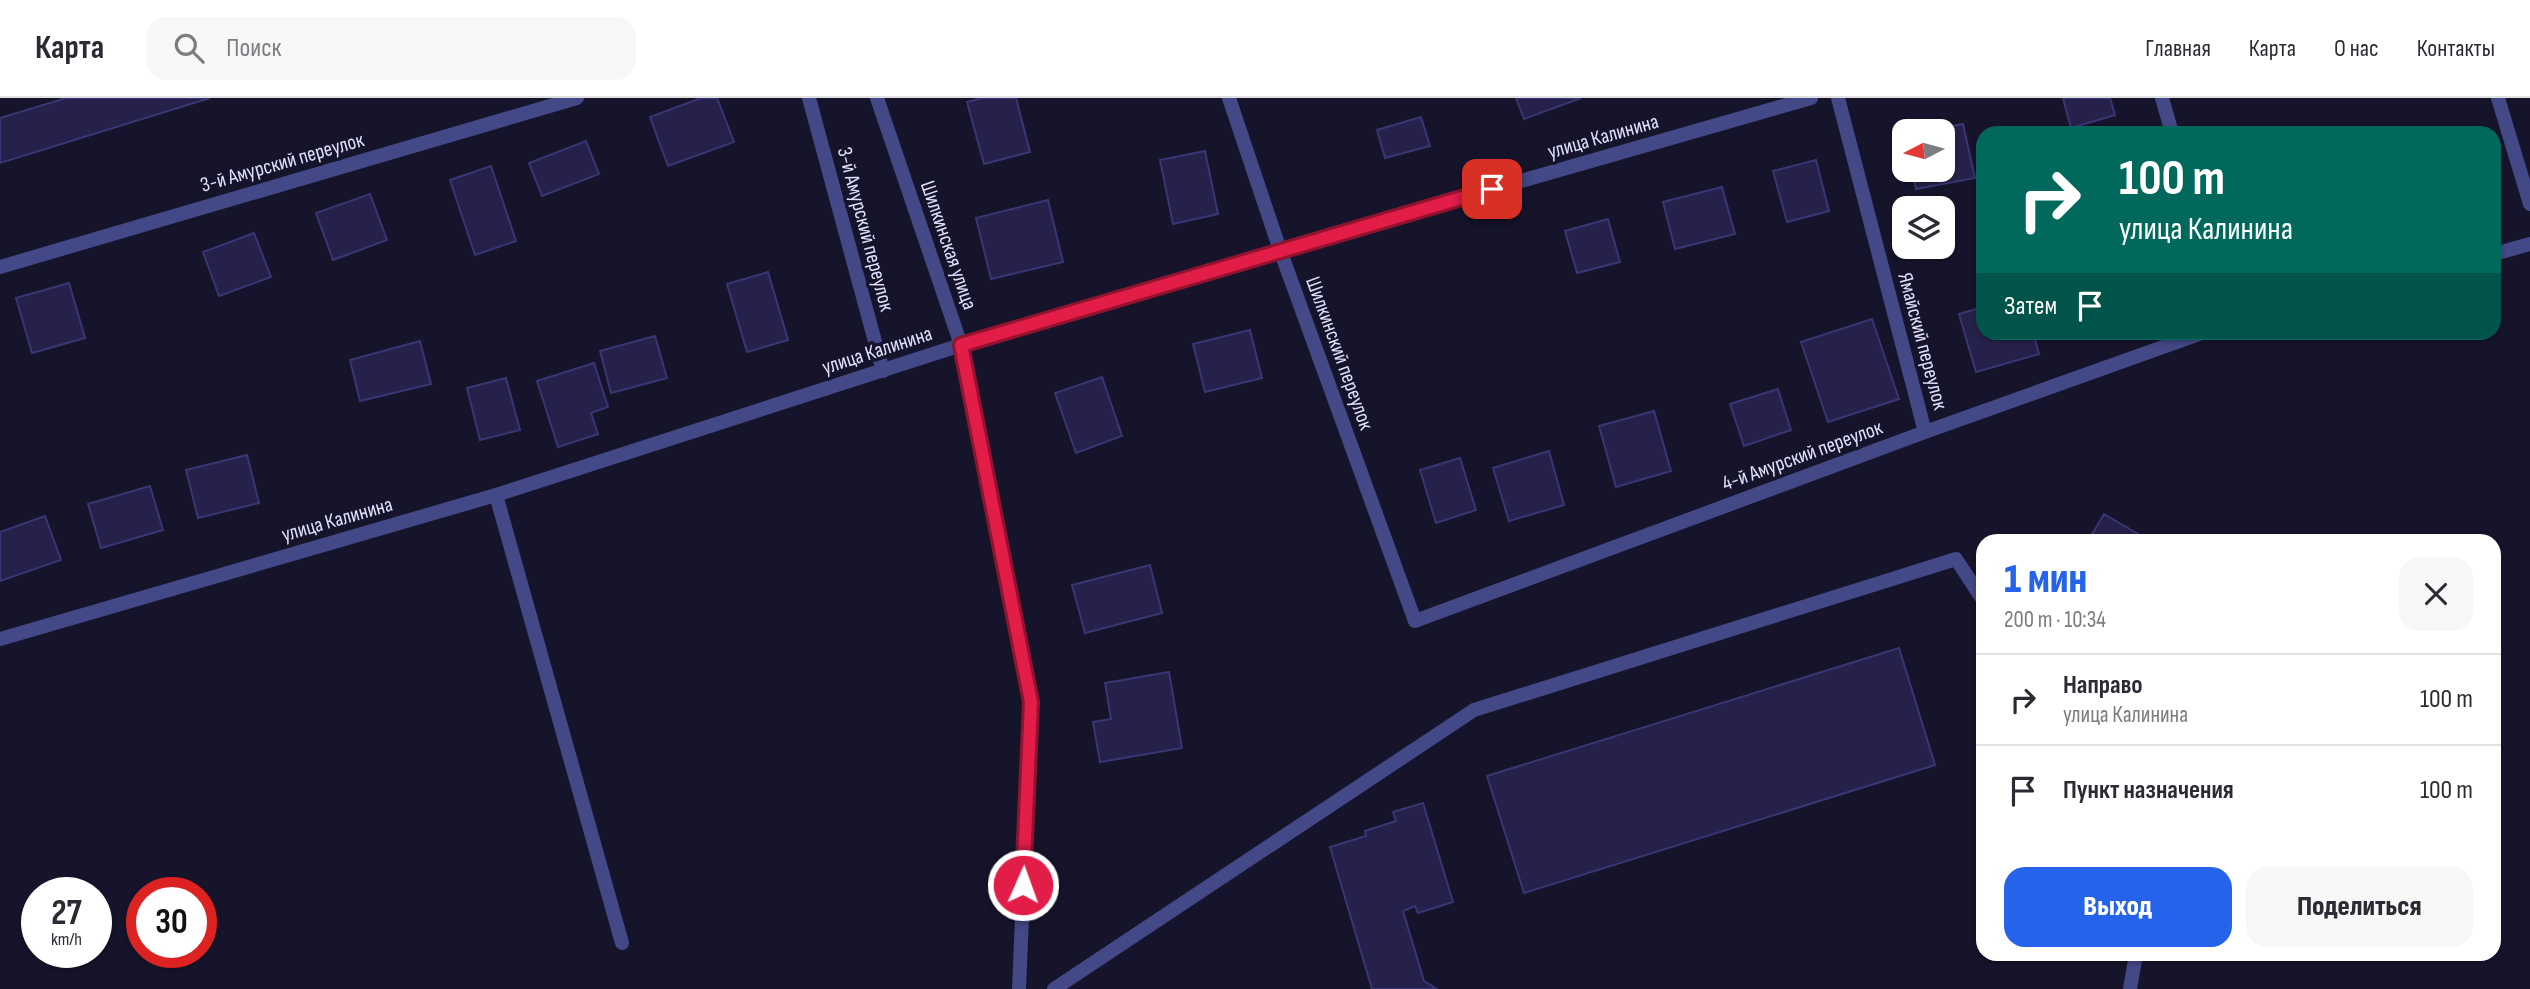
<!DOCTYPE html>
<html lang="ru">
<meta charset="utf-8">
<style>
body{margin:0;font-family:"Sofia Sans Condensed",sans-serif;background:#f7f7f7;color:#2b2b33;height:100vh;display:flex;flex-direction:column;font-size:26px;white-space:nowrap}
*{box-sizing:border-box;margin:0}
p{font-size:23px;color:#7c7c81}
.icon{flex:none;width:38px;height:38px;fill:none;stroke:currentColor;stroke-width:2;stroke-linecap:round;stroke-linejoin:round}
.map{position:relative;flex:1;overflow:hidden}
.drawer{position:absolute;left:1976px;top:436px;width:525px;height:427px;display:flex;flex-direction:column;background:#fff;border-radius:21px;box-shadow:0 2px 5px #0004}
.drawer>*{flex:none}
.top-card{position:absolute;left:1976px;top:28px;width:525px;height:214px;border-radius:21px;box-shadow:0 2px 5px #0004;background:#00695c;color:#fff;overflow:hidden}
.needle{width:46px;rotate:264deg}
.controls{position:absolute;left:1892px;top:21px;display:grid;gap:14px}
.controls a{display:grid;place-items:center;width:63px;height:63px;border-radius:14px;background:#fff;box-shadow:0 2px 5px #0004;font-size:35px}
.speed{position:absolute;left:21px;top:779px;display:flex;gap:14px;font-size:35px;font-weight:700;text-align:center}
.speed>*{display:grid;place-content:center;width:91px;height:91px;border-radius:50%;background:#fff;box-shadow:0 2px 5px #0004;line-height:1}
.speed small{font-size:18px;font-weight:400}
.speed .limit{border:10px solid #d22;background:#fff;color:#111}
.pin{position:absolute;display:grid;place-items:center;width:60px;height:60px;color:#fff;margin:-30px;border-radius:14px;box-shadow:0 4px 10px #0006}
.me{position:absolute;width:77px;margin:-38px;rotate:2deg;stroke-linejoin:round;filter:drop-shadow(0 0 5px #0008)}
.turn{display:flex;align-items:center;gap:24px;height:147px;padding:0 28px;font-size:32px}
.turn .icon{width:91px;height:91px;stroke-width:2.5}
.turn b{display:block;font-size:49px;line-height:60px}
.then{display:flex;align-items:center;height:66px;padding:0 28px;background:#0003;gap:14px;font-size:26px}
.round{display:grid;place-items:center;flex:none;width:74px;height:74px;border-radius:21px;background:#f7f7f7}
.summary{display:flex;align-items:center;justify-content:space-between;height:119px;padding:0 28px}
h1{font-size:42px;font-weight:800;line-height:52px;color:#2563eb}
.cta{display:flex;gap:14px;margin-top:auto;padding:14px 28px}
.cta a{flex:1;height:80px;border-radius:21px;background:#2563eb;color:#fff;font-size:28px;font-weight:800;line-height:80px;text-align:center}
.cta a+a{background:#f7f7f7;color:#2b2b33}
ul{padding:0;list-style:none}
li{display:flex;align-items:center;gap:21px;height:91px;padding:0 28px;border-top:2px solid #e1e1e2}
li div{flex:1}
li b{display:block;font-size:26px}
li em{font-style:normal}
header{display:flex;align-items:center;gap:42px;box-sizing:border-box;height:98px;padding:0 35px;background:#fff;border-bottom:2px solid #e1e1e2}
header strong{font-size:33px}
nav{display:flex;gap:38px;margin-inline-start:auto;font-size:24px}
.search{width:490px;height:63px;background:#f7f7f7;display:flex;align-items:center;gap:18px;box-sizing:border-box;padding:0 24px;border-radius:21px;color:#7c7c81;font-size:26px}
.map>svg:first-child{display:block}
.building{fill:#25214a;stroke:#3b3574;stroke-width:2}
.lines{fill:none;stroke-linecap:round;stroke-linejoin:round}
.service{stroke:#434886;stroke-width:14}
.minor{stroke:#434886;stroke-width:14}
.route-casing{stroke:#92132f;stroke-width:18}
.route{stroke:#e11d48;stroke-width:12}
.labels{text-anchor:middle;stroke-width:7;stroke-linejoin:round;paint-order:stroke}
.street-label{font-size:21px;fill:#e1e0fc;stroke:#15142b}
</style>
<header>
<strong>Карта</strong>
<div class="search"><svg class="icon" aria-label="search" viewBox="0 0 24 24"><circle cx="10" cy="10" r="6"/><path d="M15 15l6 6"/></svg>Поиск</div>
<nav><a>Главная</a><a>Карта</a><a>О нас</a><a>Контакты</a></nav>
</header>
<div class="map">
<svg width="2530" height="891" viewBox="0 0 2530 891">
<rect width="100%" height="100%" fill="#15142b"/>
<path class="building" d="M66,0h144l-210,65v-45z
M701,0h16l17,44 -66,24 -18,-49z
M982,0h34l14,54 -46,12 -17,-62z
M1516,0h65l-57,21z
M2063,0h47l5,17 -44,13z
M1421,19l9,29 -45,12 -8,-28z
M1963,26l12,54 -59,11 -4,-19h30v-39h-15z
M586,43l13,33 -57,22 -13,-33z
M1205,53l13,63 -45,10 -13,-64z
M1816,62l13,51 -42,11 -14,-51z
M491,68l25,75 -41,14 -25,-75z
M1722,89l13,47 -60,15 -12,-47z
M370,96l17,46 -54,20 -17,-47z
M1048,102l15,62 -72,17 -15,-61z
M1608,121l12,43 -43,11 -12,-42z
M254,135l17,44 -52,19 -16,-44z
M768,174l20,68 -41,12 -20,-68z
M69,185l16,55 -53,15 -16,-55z
M1983,209v25h50l6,22 -63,18 -17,-58z
M1872,221l27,80 -71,23 -27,-80z
M1250,232l12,48 -57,14 -12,-48z
M655,238l12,42 -56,15 -11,-42z
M420,243l11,43 -71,17 -10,-41z
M594,265l14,44 -17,6 7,21 -40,13 -21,-66z
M1102,279l20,59 -46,17 -21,-60z
M506,280l14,52 -40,10 -13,-52z
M1778,291l13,41 -47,16 -14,-42z
M1654,313l17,60 -55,16 -17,-61z
M1549,353l15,54 -55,16 -16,-53z
M247,357l12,48 -61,15 -12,-48z
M1460,360l16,52 -40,13 -16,-53z
M150,388l13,44 -62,18 -13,-44z
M2104,416l46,27h-62z
M45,418l16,44 -61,21v-49z
M1150,467l12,48 -77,20 -13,-48z
M1899,550l36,117 -411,128 -37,-117z
M1169,574l13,76 -82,14 -7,-40 18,-3 -6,-36z
M1423,705l30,99 -35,11 -3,-7 -12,5 21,70 13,8h-65l-42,-142 36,-11 -1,-5 31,-10 -3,-9z"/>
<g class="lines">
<path class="service" d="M961,247l319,-95
M496,397l126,448
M1054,891l420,-279 482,-151 27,41
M2130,891l6,-35"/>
<path class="minor" d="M809,0l74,273
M877,0l84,247 70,357 -12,287
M1229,0l51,152 135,371 510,-189 280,-100
M1838,0l87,334
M2162,0l10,35
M2498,0l32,106
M1280,152l531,-152
M2494,156l36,-10
M0,169l577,-169
M0,541l496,-144 465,-150"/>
</g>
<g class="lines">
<g class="route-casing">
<path id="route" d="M1023,787l8,-183 -70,-357 531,-156"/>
</g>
<use href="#route" class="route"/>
</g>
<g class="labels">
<g class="street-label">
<text transform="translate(1603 38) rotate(-16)" y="7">улица Калинина</text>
<text transform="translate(282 64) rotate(-16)" y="7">3-й Амурский переулок</text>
<text transform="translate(866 131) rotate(75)" y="7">3-й Амурский переулок</text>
<text transform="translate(949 147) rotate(71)" y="7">Шилкинская улица</text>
<text transform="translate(1923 243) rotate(75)" y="7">Ямайский переулок</text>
<text transform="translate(877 252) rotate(-18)" y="7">улица Калинина</text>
<text transform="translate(1340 255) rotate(70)" y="7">Шилкинский переулок</text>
<text transform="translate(1802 357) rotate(-20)" y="7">4-й Амурский переулок</text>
<text transform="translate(337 421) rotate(-16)" y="7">улица Калинина</text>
</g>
</g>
</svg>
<div class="controls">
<a><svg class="needle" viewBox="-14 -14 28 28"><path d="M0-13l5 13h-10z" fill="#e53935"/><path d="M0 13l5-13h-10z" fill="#7c7c81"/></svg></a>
<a><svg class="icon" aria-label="layers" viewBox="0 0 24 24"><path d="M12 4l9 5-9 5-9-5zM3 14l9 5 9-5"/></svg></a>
</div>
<div class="speed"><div>27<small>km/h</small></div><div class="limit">30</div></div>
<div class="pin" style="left:1492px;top:91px;background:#d93025"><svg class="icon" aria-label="arrive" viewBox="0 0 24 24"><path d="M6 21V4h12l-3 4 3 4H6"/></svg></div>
<svg class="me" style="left:1023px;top:787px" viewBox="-20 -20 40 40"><circle r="17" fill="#e11d48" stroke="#fff" stroke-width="3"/><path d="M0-11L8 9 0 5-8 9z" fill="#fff"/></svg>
<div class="top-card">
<div class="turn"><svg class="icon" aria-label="right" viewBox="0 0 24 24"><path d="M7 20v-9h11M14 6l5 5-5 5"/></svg><div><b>100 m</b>улица Калинина</div></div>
<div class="then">Затем<svg class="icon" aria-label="arrive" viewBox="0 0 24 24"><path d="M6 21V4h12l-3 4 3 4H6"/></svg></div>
</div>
<section class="drawer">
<div class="summary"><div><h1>1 мин</h1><p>200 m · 10:34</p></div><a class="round"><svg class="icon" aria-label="close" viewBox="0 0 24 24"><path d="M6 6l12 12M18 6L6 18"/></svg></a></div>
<ul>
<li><svg class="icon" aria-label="right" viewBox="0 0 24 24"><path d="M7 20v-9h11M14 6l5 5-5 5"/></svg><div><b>Направо</b><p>улица Калинина</p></div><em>100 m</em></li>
<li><svg class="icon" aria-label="arrive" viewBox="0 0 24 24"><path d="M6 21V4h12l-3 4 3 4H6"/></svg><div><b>Пункт назначения</b></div><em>100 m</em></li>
</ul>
<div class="cta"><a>Выход</a><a>Поделиться</a></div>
</section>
</div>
